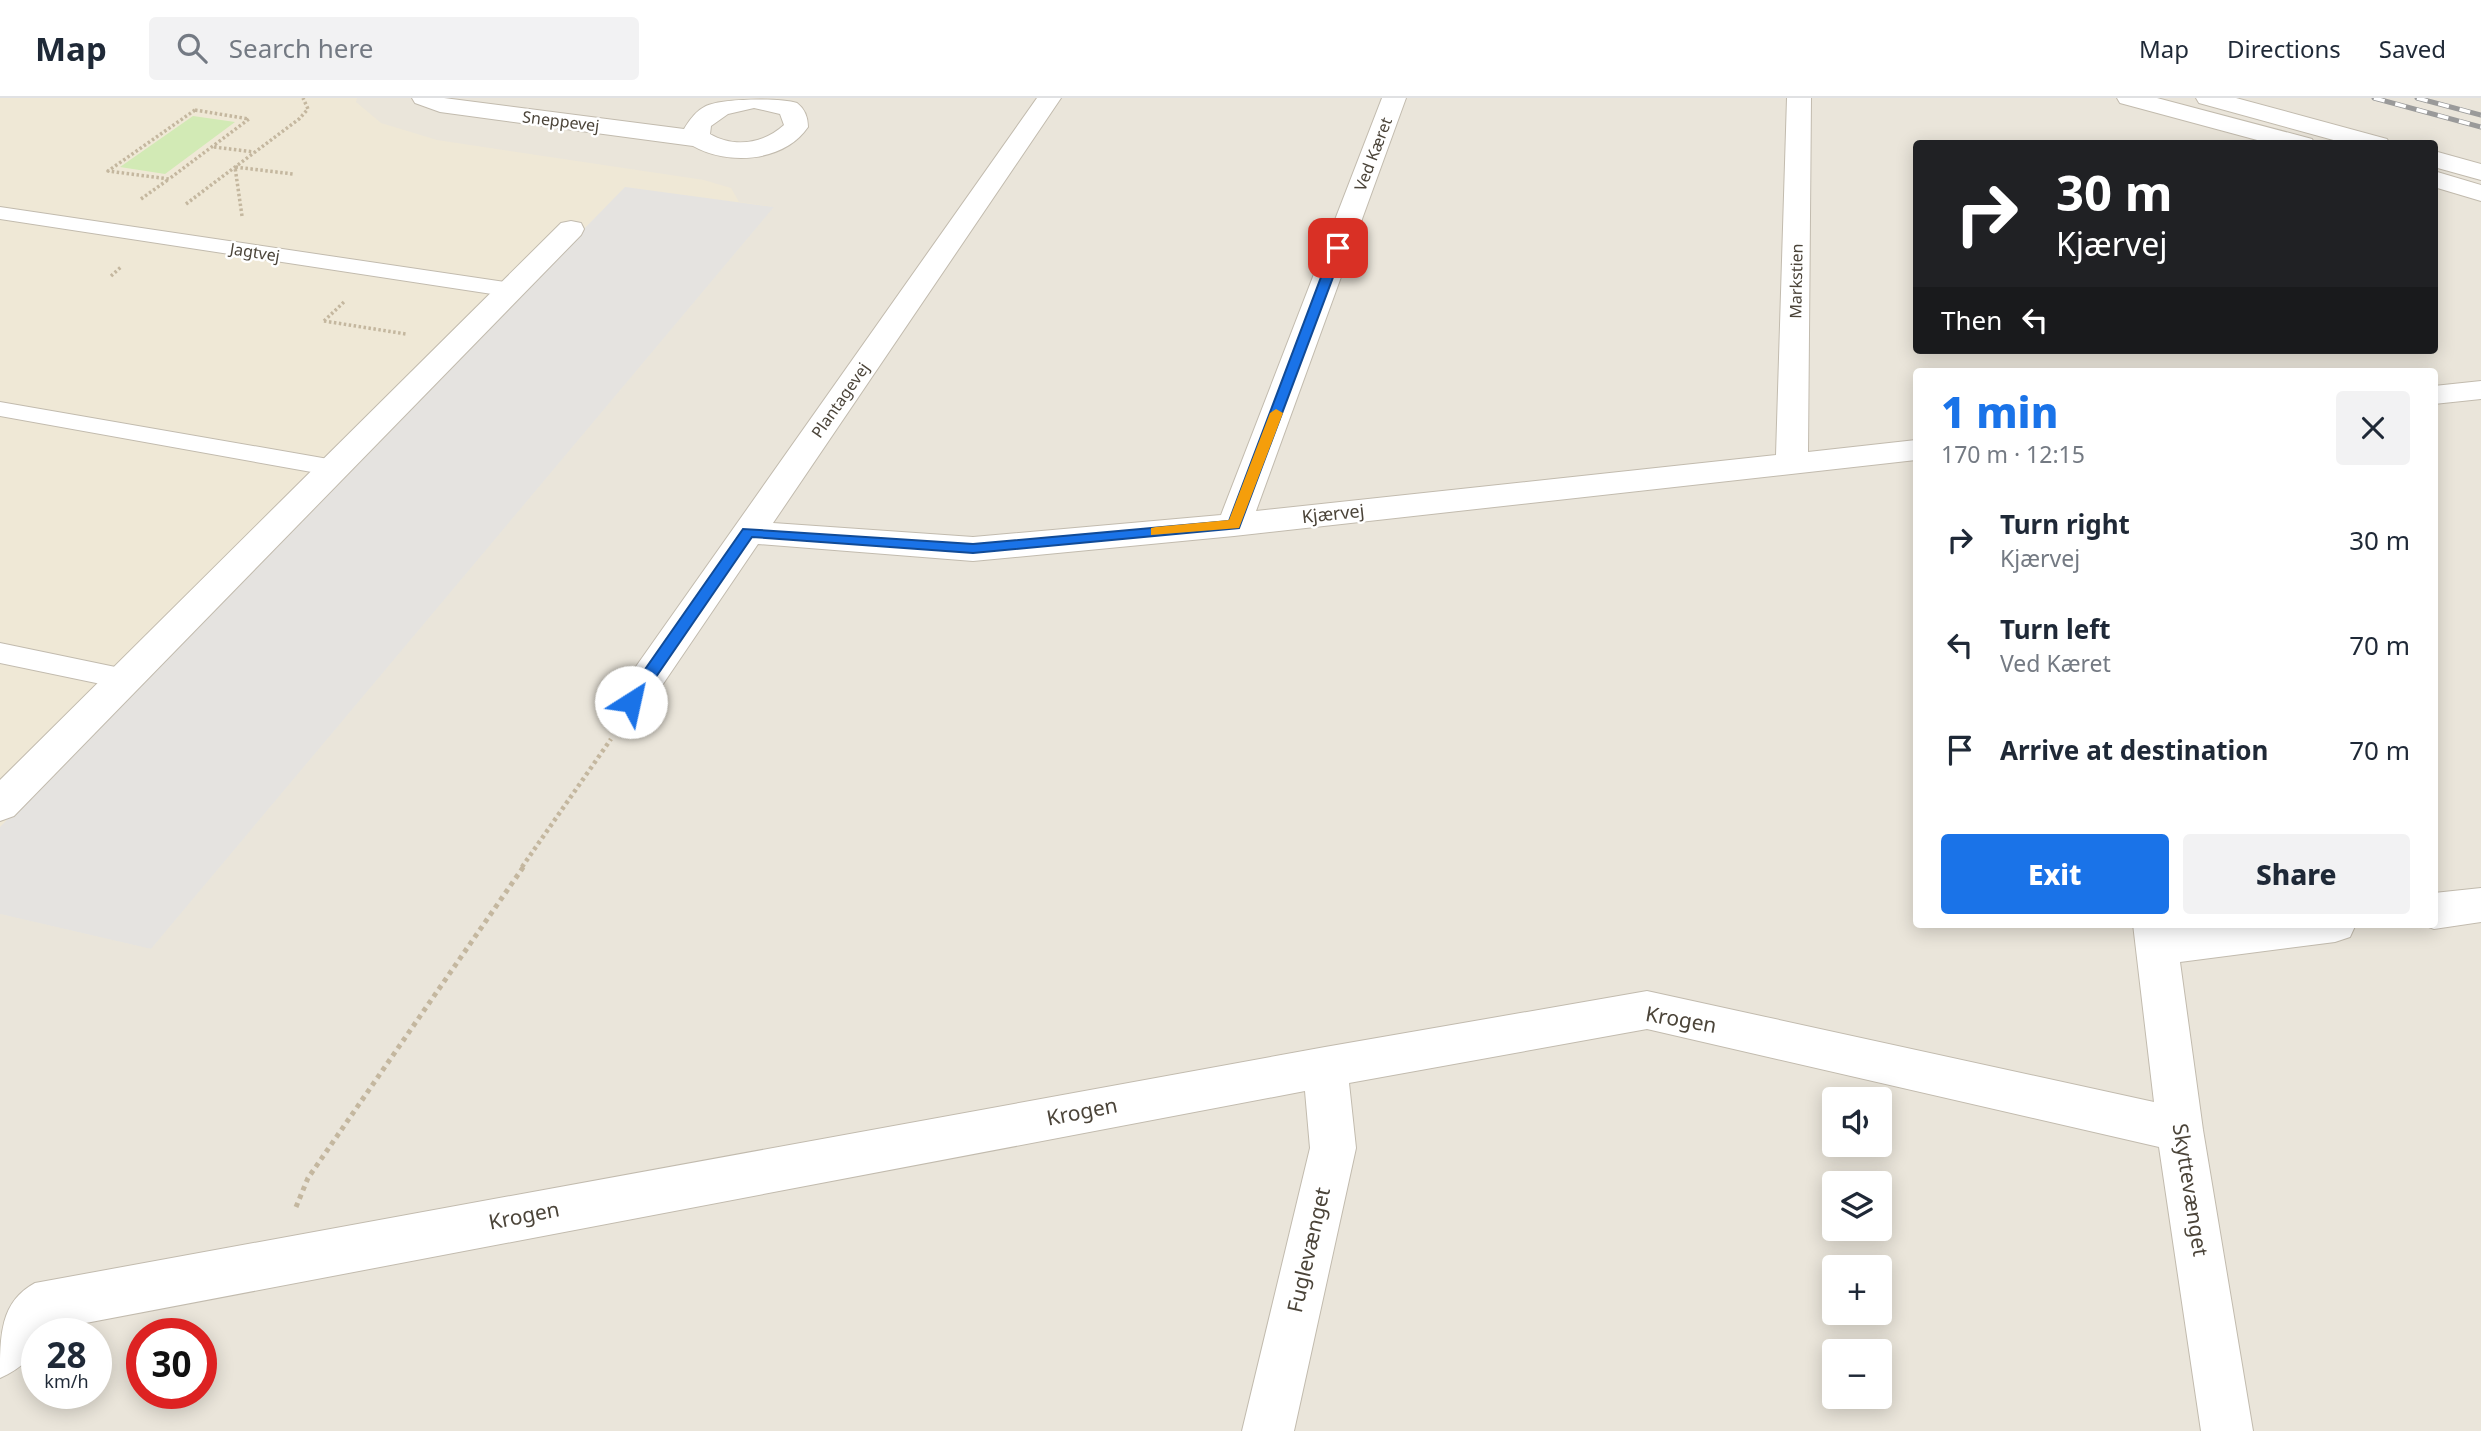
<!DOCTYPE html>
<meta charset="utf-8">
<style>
body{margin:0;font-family:"Noto Sans",sans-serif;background:#f2f2f3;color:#1f2937;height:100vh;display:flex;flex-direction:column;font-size:26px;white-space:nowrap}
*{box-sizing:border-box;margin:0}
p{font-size:23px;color:#747a83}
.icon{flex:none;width:38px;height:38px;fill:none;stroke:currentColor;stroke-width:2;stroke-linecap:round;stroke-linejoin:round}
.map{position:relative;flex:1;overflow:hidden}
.side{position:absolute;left:1913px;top:270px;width:525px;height:560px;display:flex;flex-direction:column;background:#fff;border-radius:7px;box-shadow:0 4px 18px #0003}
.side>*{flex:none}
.top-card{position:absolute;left:1913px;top:42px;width:525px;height:214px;border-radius:7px;box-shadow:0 4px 18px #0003;background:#202124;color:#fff;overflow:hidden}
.controls{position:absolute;left:1822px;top:989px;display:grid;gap:14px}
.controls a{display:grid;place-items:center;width:70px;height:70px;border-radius:7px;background:#fff;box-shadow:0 4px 18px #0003;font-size:35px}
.speed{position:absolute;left:21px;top:1220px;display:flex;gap:14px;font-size:35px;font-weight:700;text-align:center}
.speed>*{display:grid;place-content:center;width:91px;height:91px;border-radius:50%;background:#fff;box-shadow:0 4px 18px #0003;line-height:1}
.speed small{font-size:18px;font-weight:400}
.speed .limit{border:10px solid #d22;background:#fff;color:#111}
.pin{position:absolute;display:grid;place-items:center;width:60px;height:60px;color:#fff;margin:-30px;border-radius:14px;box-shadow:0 4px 10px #0006}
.me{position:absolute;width:77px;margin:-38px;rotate:35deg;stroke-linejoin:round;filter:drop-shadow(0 0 5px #0008)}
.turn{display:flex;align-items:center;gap:24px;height:147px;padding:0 28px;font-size:32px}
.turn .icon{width:91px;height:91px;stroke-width:2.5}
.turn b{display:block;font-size:49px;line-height:60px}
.then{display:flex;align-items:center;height:66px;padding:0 28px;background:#0003;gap:14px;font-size:26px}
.round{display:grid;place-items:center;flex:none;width:74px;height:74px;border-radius:7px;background:#f2f2f3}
.summary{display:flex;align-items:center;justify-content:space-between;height:119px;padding:0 28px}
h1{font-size:42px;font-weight:800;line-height:52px;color:#1a73e8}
.button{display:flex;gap:14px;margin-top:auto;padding:14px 28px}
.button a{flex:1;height:80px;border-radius:7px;background:#1a73e8;color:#fff;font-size:28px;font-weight:800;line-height:80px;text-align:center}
.button a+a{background:#f2f2f3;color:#1f2937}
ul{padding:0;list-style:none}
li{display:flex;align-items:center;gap:21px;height:105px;padding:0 28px}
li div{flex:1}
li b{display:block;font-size:26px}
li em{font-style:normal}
header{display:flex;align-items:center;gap:42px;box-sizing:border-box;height:98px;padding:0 35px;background:#fff;border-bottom:2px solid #e0e1e3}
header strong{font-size:33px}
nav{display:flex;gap:38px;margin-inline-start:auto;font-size:24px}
.search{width:490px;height:63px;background:#f2f2f3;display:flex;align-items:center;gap:18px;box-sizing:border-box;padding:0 24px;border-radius:7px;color:#747a83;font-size:26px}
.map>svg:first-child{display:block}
.residential{fill:#eae5da;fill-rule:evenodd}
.education{fill:#efe8d6}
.green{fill:#d2eab5}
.parking{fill:#e5e3e0}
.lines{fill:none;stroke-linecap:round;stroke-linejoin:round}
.service-casing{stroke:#c2bbae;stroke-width:2}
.minor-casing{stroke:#c2bbae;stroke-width:2}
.tertiary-casing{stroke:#c2bbae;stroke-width:2}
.path-far2{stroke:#c4b79f;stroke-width:3.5;stroke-dasharray:2.5 2.5;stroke-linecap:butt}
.path-far1{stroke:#c4b79f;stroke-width:4.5;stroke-dasharray:3.5 3.5;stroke-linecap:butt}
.path{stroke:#c4b79f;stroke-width:5;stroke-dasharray:4.5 4.5;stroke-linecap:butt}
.service{fill:#fff;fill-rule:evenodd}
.minor{fill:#fff;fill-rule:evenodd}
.tertiary{fill:#fff;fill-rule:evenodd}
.rail-casing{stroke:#9a9a9a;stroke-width:5}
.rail{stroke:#fff;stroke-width:3.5;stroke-dasharray:11;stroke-linecap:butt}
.route{fill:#1a73e8;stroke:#114b97;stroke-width:2}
.slow{fill:#f59e0b}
.labels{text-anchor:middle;stroke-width:5;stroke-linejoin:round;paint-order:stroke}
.far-street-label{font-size:16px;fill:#4b4439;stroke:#fff}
.street-label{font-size:18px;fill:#4b4439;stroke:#fff}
.near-street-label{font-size:21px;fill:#4b4439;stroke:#fff}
</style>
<header>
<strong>Map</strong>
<div class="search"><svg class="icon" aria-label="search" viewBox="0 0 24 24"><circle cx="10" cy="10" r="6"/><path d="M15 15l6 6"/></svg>Search here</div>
<nav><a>Map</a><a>Directions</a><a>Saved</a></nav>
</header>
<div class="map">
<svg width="2481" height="1333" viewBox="0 0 2481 1333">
<rect width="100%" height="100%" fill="#f6f3ec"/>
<path class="residential" d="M0,0h2481v1333h-2481zM1916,46h518v206h-518zM1916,273h518v553h-518zM1834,1001h46v45h-46zM1834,1085h46v45h-46zM1834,1169h46v45h-46zM37,1236h59v59h-59zM142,1236h59v59h-59zM1834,1253h46v45h-46z"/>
<path class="education" d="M0,0h357l-1,4 25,21 56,17 267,40 27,8 8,14 35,5 -623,742 -151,-35z"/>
<path class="green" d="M193,18l42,6 -70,52 -45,-7z"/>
<path class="parking" d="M625,89l149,20 -623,742 -151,-35v-87z"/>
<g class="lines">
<g class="service-casing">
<path id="service" d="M0,109l511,76 8,2 3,5 -3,5 -8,2 -511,-78z
M0,304l334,58 9,2 3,6 -3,6 -9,2 -334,-60z
M0,545l125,26 10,3 4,7 -4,7 -10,3 -125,-26z"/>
</g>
<g class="minor-casing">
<path id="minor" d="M412,0h32l240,31c6,-10 12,-18 22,-23 17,-8 75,-8 91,-3 8,6 11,15 11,24 -24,35 -80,39 -115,19l-253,-34 -25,-9zM754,10l26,6 4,11c-21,19 -50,23 -74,9l1,-8 17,-12z
M1037,0h24l-288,425 200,14 248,-22 161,-417h24l-150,413 520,-56 11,-357h24l-3,354 108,-12v20l-682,76 -261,25 -215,-17 -114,168 -13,4 -13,-4 -6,-10 6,-10z
M2117,0h40l155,41 3,5h-43l-152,-41z
M2434,73l47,14v16l-47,-14z
M571,123l10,2 3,6 -3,6 -567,581 -14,5v-41l561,-557z
M2481,283v18l-47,5v-18z
M2481,790v34l-47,7 -13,-5h13v-31z
M2133,826h42v3l22,-3h159l-6,13 -15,5 -155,20 23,168 50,301h-52l-42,-284 -512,-118 -298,54 7,65 -62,283h-52l68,-283 -5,-57 -1256,239 -2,4h-10c0,22 -17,35 -37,44 0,-43 0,-76 35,-95l1290,-236 322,-56 507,111z"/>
</g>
<g class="tertiary-casing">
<path id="tertiary" d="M2196,0h40l151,41 3,5h-42l-149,-41z
M2434,53l47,13v16l-47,-13z"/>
</g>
<path class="path-far2" d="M195,12l54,9 -80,60 -61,-8z
M214,49l40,5
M141,101l28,-20
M186,106l113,-85 9,-10 -5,-11
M242,118l-7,-49 58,7
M111,178l10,-9
M324,223l82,13
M324,223l20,-19"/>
<path class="path-far1" d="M522,769l89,-128"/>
<path class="path" d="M296,1109l12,-29 216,-312"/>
<use href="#service" class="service"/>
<use href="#minor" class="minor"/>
<use href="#tertiary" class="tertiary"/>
<g class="rail-casing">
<path id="rail" d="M2374,0l107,29
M2417,0l64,17"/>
</g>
<use href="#rail" class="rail"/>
</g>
<path class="route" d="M1338,147l6,3 -105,280 -266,25 -221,-16 -116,169h-11l-2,-4 2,-4 118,-169 230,15 256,-23 103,-273z"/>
<path class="slow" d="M1276,311l7,4 -44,115 -88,7v-7l5,-1 73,-7 41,-107z"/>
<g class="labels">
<g class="far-street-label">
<text transform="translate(561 23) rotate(7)" y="6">Sneppevej</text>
<text transform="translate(1373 56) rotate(-69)" y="6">Ved Kæret</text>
<text transform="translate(255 154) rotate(9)" y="6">Jagtvej</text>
<text transform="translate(1796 183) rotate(-89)" y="6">Markstien</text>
<text transform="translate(840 302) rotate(-55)" y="6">Plantagevej</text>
</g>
<g class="street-label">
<text transform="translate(1333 416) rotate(-6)" y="6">Kjærvej</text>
</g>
<g class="near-street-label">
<text transform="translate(1681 922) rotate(10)" y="7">Krogen</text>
<text transform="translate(1082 1014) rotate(-11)" y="7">Krogen</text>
<text transform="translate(2190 1092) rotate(81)" y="7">Skyttevænget</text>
<text transform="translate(524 1118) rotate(-11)" y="7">Krogen</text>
<text transform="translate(1309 1152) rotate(-77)" y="7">Fuglevænget</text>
</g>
</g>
</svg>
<div class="controls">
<a><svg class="icon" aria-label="sound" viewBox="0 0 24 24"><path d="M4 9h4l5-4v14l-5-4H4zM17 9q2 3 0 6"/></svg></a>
<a><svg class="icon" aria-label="layers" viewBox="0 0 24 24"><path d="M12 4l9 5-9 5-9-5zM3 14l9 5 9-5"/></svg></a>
<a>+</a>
<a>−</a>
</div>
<div class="speed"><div>28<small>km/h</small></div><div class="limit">30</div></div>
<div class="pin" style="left:1338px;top:150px;background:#d93025"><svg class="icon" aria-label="arrive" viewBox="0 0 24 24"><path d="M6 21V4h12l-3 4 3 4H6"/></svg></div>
<svg class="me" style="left:631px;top:604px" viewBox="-20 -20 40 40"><circle r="19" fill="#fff"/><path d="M0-13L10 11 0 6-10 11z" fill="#1a73e8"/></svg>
<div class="top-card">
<div class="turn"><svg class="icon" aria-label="right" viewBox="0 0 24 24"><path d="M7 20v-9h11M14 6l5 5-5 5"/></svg><div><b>30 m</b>Kjærvej</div></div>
<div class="then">Then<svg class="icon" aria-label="left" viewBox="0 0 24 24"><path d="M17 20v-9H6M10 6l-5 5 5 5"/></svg></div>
</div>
<section class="side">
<div class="summary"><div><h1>1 min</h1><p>170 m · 12:15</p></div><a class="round"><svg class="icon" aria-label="close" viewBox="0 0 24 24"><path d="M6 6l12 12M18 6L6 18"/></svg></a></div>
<ul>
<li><svg class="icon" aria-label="right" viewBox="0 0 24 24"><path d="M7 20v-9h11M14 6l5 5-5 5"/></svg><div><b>Turn right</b><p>Kjærvej</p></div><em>30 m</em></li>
<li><svg class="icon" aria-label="left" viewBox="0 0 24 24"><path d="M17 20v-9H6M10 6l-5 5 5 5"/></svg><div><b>Turn left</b><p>Ved Kæret</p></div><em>70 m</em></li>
<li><svg class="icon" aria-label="arrive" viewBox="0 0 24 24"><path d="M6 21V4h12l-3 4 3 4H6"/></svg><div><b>Arrive at destination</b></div><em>70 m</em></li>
</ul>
<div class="button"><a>Exit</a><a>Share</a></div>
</section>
</div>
